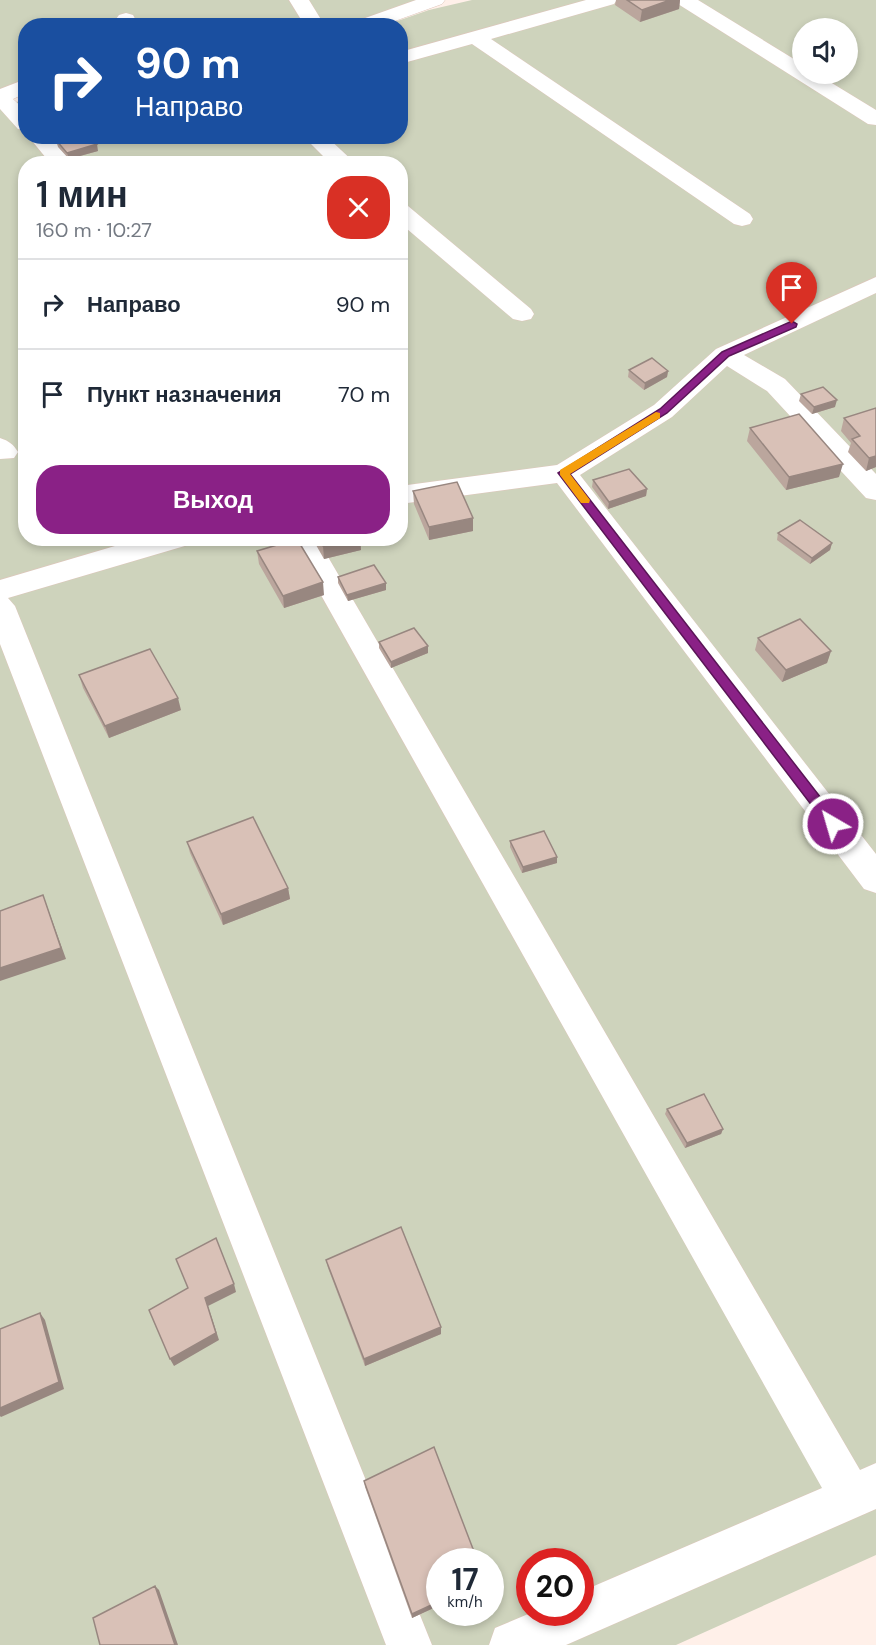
<!DOCTYPE html>
<html lang="ru">
<meta charset="utf-8">
<style>
body{margin:0;font-family:"DM Sans",sans-serif;background:#f6f6f7;color:#1f2937;height:100vh;display:flex;flex-direction:column;font-size:22px;white-space:nowrap}
*{box-sizing:border-box;margin:0}
p{font-size:20px;color:#747a83}
.icon{flex:none;width:33px;height:33px;fill:none;stroke:currentColor;stroke-width:2;stroke-linecap:round;stroke-linejoin:round}
.map{position:relative;flex:1;overflow:hidden}
.details{position:absolute;left:18px;top:156px;width:390px;height:390px;display:flex;flex-direction:column;background:#fff;border-radius:24px;box-shadow:0 3px 9px #0003}
.details>*{flex:none}
.banner{position:absolute;left:18px;top:18px;width:390px;height:126px;border-radius:24px;box-shadow:0 3px 9px #0003;background:#1a4fa0;color:#fff;overflow:hidden}
.tools{position:absolute;left:792px;top:18px;display:grid;gap:12px}
.tools a{display:grid;place-items:center;width:66px;height:66px;border-radius:50%;background:#fff;box-shadow:0 3px 9px #0003;font-size:30px}
.speed{position:absolute;left:426px;top:1548px;display:flex;gap:12px;font-size:30px;font-weight:700;text-align:center}
.speed>*{display:grid;place-content:center;width:78px;height:78px;border-radius:50%;background:#fff;box-shadow:0 3px 9px #0003;line-height:1}
.speed small{font-size:15px;font-weight:400}
.speed .limit{border:9px solid #d22;background:#fff;color:#111}
.pin{position:absolute;display:grid;place-items:center;width:51px;height:51px;color:#fff;margin:-62px -26px;border-radius:50% 50% 50% 0;rotate:-45deg;box-shadow:0 0 6px #0007}
.pin .icon{rotate:45deg}
.me{position:absolute;width:66px;margin:-33px;rotate:322deg;stroke-linejoin:round;filter:drop-shadow(0 0 4px #0008)}
.turn{display:flex;align-items:center;gap:21px;height:126px;padding:0 18px;font-size:27px}
.turn .icon{width:78px;height:78px;stroke-width:2.5}
.turn b{display:block;font-size:42px;line-height:51px}
.round{display:grid;place-items:center;flex:none;width:63px;height:63px;border-radius:24px;background:#f6f6f7}
.head{display:flex;align-items:center;justify-content:space-between;height:102px;padding:0 18px}
h1{font-size:36px;font-weight:600;line-height:45px}
.cta{display:flex;gap:12px;margin-top:auto;padding:12px 18px}
.cta a{flex:1;height:69px;border-radius:24px;background:#8a2186;color:#fff;font-size:24px;font-weight:600;line-height:69px;text-align:center}
ul{padding:0;list-style:none}
li{display:flex;align-items:center;gap:18px;height:90px;padding:0 18px;border-top:2px solid #e0e1e3}
li div{flex:1}
li b{display:block;font-size:22px}
li em{font-style:normal}
.map>svg:first-child{display:block}
.green{fill:#ced3bc;fill-rule:evenodd}
.lines{fill:none;stroke-linecap:round;stroke-linejoin:round}
.minor-casing{stroke:#dec6bb;stroke-width:1}
.minor{fill:#fff;fill-rule:evenodd}
.wall{fill:#bba69d}
.shaded-wall{fill:#988780}
.building{fill:#d9c1b7;stroke:#988780;stroke-width:1.5}
.route{fill:#8a2186;stroke:#5a1557;stroke-width:1.5}
.slow{fill:#f59e0b}
</style>
<div class="map">
<svg width="876" height="1645" viewBox="0 0 876 1645">
<rect width="100%" height="100%" fill="#fff0e9"/>
<path class="green" d="M0,0h426l-73,25 -327,1 -1,63 -25,4z
M472,0h404v1555l-200,90h-676v-1537l25,-9 1,37h374v-110l-14,-1 43,-15zM802,28h46v46h-46zM26,164h374v374h-374zM440,1562h50v50h-50zM530,1562h50v50h-50z"/>
<g class="lines">
<g class="minor-casing">
<path id="minor" d="M289,0h20l16,26h-20z
M416,0h29l-3,4 -61,22h-30l3,-4z
M586,0h31l-3,4 -123,35 259,175 3,5 -3,5 -8,2 -8,-2 -262,-180 -72,20v-12z
M675,0h23l104,64v10h15l59,36v15l-8,-1 -190,-120z
M126,13l7,2 6,11h-20l-3,-7 3,-4z
M26,79v14l-13,6 13,12v19l-8,-1 -18,-20v-20z
M28,136h22l25,28h-24z
M303,136h23l30,28h-25z
M400,204l8,2 123,103 3,5 -3,5 -9,2 -9,-2 -113,-96z
M876,277v16l-132,62 41,24 91,95v26l-10,-2 -99,-107 -40,-25 -55,51 -92,58 296,379v39l-12,-4 -307,-406 -157,21v-18l157,-21 97,-60 62,-56z
M0,438c9,3 13,6 18,14l-4,6 -14,1z
M142,538h50l-4,7 -180,53 7,8 417,1039h-46l-386,-1001v-64z
M289,538h28l543,932 16,-7v46l-310,136h-77l6,-17 38,-16h47v-20l242,-104z"/>
</g>
<use href="#minor" class="minor"/>
</g>
<path class="wall" d="M616,0h64l-1,9 -39,13 -25,-17z
M56,140l42,11 -29,8 -11,-12z
M629,370l39,1 -1,6 -23,13 -16,-13z
M801,394l34,13 -23,7 -13,-13z
M876,408v59l-10,4 -18,-19 3,-9 -10,-12 3,-13z
M750,428l89,49 -53,13 -39,-49z
M593,480l54,9 -1,7 -38,13 -16,-22z
M413,491l60,40 -44,9 -15,-36z
M778,533l54,10 -2,7 -20,14 -33,-24z
M312,538h48l1,12 -37,9z
M257,551l67,44 -40,13 -25,-44z
M338,577l48,6v7l-38,11 -10,-18z
M758,638l73,13 -4,12 -45,19 -27,-32z
M379,642l49,11 -37,15 -12,-20z
M79,675l102,35 -72,28 -26,-50z
M510,841l47,16v6l-35,10 -12,-26z
M187,842l101,46 2,11 -67,26 -33,-72z
M667,1109l56,20 -2,5 -36,14 -20,-34z
M326,1260l115,67v7l-76,32 -37,-98z
M364,1481l76,81v43l-28,13 -47,-131z"/>
<path class="shaded-wall" d="M670,0h10l-1,9 -39,13 2,-12z
M97,144l1,7 -29,8 -2,-6z
M668,371l-1,6 -23,13 1,-7z
M837,400l-2,7 -23,7 2,-7z
M876,456v11l-10,4 3,-13z
M843,464l-4,13 -53,13 3,-13z
M647,489l-1,7 -38,13 1,-7z
M473,518v13l-44,9v-13z
M354,538h6l1,12 -37,9 -1,-13z
M832,543l-2,7 -20,14 2,-6z
M323,582l1,13 -40,13 -1,-12z
M386,583v7l-38,11 -1,-6z
M428,646v7l-37,15v-6z
M831,651l-4,12 -45,19 4,-12z
M178,698l3,12 -72,28 -4,-12z
M557,857v6l-35,10 1,-6z
M288,888l2,11 -67,26 -2,-11z
M43,895l23,64 -66,22v-13z
M723,1129l-2,5 -36,14 2,-5z
M234,1284l2,8 -28,14 11,34 -45,26 -4,-7 35,-61z
M40,1313l5,7 19,69 -63,28 -1,-1v-8z
M441,1327v7l-76,32 -1,-7z
M155,1586l4,4 19,55h-3z
M440,1601v4l-28,13v-4z"/>
<path class="building" d="M627,0h43l-28,10z
M69,136h21l7,8 -30,9 -11,-13z
M652,358l16,13 -23,12 -16,-13z
M823,387l14,13 -23,7 -13,-13z
M876,408v48l-7,2 -17,-19 8,-3 -16,-18z
M799,414l44,50 -54,13 -39,-49z
M629,469l18,20 -38,13 -16,-22z
M457,482l16,36 -44,9 -16,-36z
M800,520l32,23 -20,15 -34,-25z
M318,538h36l-31,8z
M297,539l26,43 -40,14 -26,-45z
M374,565l12,18 -39,12 -9,-18z
M800,619l31,32 -45,19 -28,-32z
M414,628l14,18 -37,16 -12,-20z
M150,649l28,49 -73,28 -26,-51z
M253,817l35,71 -67,26 -34,-72z
M544,831l13,26 -34,10 -13,-26z
M43,895l18,53 -61,20v-57z
M704,1094l19,35 -36,14 -20,-34z
M401,1227l40,100 -77,32 -38,-99z
M216,1238l18,46 -29,14 11,35 -46,26 -21,-49 39,-22 -12,-29z
M40,1313l19,69 -59,26v-79z
M434,1447l44,115h-38v39l-28,13 -48,-133z
M155,1586l20,59h-75l-7,-27z"/>
<path class="route" d="M792,321l5,3 -1,3 -67,29 -62,57 -97,61 268,346 2,4 -7,5 -4,-1 -271,-355 102,-64 62,-57z"/>
<path class="slow" d="M656,412l4,1v5l-90,56 20,26 -1,3h-8l-21,-28v-5z"/>
</svg>
<div class="tools">
<a><svg class="icon" aria-label="sound" viewBox="0 0 24 24"><path d="M4 9h4l5-4v14l-5-4H4zM17 9q2 3 0 6"/></svg></a>
</div>
<div class="speed"><div>17<small>km/h</small></div><div class="limit">20</div></div>
<div class="pin" style="left:792px;top:324px;background:#d93025"><svg class="icon" aria-label="arrive" viewBox="0 0 24 24"><path d="M6 21V4h12l-3 4 3 4H6"/></svg></div>
<svg class="me" style="left:833px;top:824px" viewBox="-20 -20 40 40"><circle r="17" fill="#8a2186" stroke="#fff" stroke-width="3"/><path d="M0-11L8 9 0 5-8 9z" fill="#fff"/></svg>
<div class="banner">
<div class="turn"><svg class="icon" aria-label="right" viewBox="0 0 24 24"><path d="M7 20v-9h11M14 6l5 5-5 5"/></svg><div><b>90 m</b>Направо</div></div>
</div>
<section class="details">
<div class="head"><div><h1>1 мин</h1><p>160 m · 10:27</p></div><a class="round" style="background:#d93025;color:#fff"><svg class="icon" aria-label="close" viewBox="0 0 24 24"><path d="M6 6l12 12M18 6L6 18"/></svg></a></div>
<ul>
<li><svg class="icon" aria-label="right" viewBox="0 0 24 24"><path d="M7 20v-9h11M14 6l5 5-5 5"/></svg><div><b>Направо</b></div><em>90 m</em></li>
<li><svg class="icon" aria-label="arrive" viewBox="0 0 24 24"><path d="M6 21V4h12l-3 4 3 4H6"/></svg><div><b>Пункт назначения</b></div><em>70 m</em></li>
</ul>
<div class="cta"><a>Выход</a></div>
</section>
</div>
